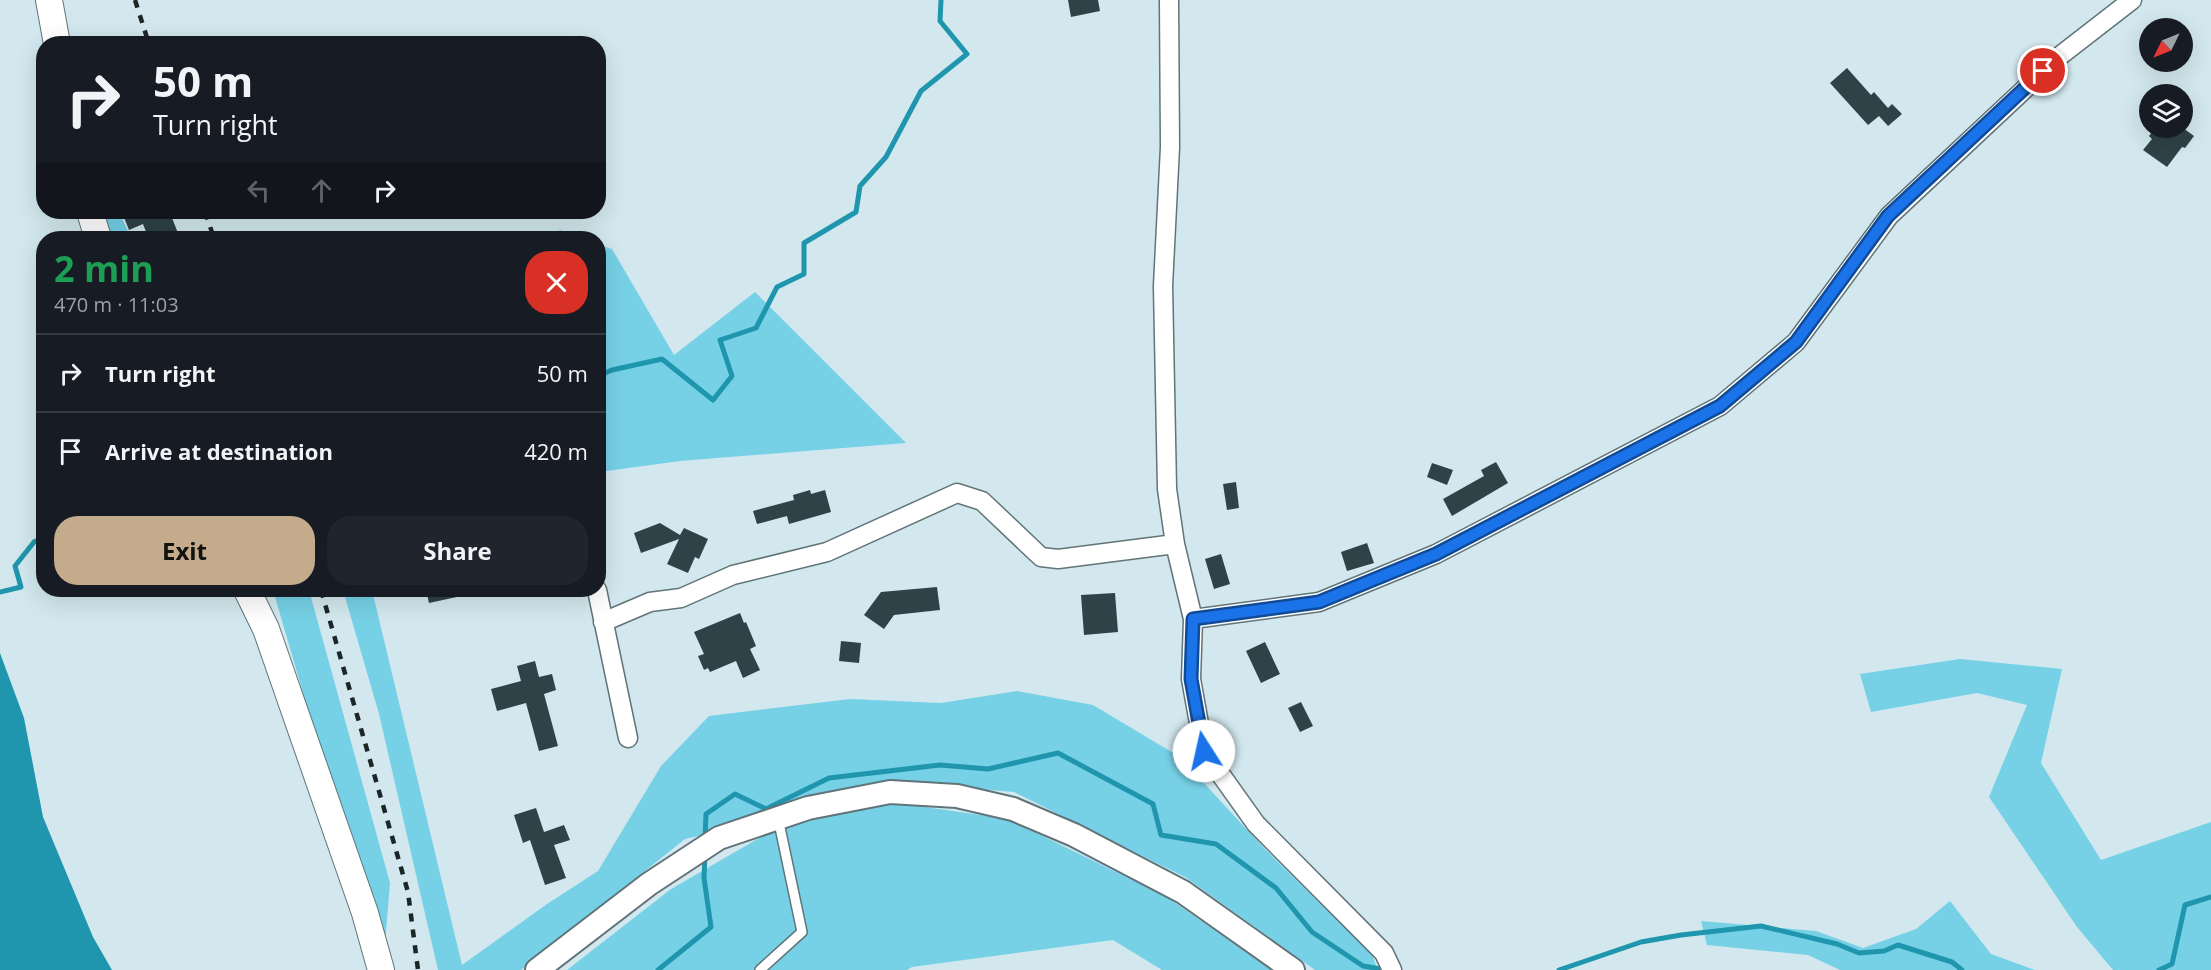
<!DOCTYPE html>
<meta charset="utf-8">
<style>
body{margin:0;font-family:"Open Sans",sans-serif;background:#20242c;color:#f1f3f6;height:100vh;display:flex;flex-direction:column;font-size:22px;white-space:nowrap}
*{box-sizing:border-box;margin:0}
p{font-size:20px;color:#9ea1a6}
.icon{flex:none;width:33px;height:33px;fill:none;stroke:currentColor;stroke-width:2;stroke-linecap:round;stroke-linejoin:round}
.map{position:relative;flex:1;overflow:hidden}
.side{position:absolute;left:36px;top:231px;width:570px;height:366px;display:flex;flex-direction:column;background:#171b24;border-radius:24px;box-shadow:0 6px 24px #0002}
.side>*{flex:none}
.guide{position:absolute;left:36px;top:36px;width:570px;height:183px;border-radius:24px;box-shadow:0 6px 24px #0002;background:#171b24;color:#f1f3f6;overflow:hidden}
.needle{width:39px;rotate:227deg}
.buttons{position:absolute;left:2139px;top:18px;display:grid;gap:12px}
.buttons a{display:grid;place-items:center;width:54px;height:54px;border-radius:50%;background:#171b24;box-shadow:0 6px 24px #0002;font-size:30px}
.pin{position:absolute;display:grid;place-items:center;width:51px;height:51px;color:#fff;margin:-26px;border:3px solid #fff;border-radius:50%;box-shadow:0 2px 6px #0007}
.me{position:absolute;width:66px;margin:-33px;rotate:350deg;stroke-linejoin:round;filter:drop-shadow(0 0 4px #0008)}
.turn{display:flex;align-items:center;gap:21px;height:126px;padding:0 18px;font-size:27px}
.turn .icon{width:78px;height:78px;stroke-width:2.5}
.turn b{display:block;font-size:42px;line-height:51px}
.lanes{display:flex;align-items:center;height:57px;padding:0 18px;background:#0003;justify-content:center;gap:30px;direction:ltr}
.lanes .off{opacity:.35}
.round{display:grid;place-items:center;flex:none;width:63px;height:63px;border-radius:24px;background:#20242c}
.headline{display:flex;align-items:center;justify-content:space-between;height:102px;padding:0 18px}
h1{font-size:36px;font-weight:700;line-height:45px;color:#1e9e55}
.cta{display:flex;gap:12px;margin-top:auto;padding:12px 18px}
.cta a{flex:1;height:69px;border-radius:24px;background:#c3ab8b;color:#111;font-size:24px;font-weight:700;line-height:69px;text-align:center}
.cta a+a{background:#20242c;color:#f1f3f6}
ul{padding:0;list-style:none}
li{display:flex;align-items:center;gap:18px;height:78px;padding:0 18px;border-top:2px solid #363941}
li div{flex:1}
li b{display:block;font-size:22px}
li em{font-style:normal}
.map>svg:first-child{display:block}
.green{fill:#76d1e6}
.water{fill:#1f96ad}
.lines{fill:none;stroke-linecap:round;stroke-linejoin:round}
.stream{stroke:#1f96ad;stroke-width:5}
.building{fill:#2f4247}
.service-casing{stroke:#607479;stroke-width:12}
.minor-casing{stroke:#607479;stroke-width:21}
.tertiary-casing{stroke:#607479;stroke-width:26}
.secondary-casing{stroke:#607479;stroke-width:28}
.service{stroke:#fff;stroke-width:9}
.minor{stroke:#fff;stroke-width:18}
.tertiary{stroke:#fff;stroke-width:22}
.secondary{stroke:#fff;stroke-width:26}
.rail{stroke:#1c2527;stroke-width:4.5;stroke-dasharray:8 8;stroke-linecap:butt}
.route-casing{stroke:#114b97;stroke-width:15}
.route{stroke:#1a73e8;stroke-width:10}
</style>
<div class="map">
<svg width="2211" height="970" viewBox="0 0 2211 970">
<rect width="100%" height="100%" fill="#d2e8ee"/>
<path class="green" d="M99,212h20l12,26h-23z
M560,230l24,8h-37z
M598,244l14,5 62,106 81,-63 151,151 -226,18 -81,11z
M273,590h36l81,293 -5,62 -77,-235z
M343,590h29l90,375 85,-61 51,-33 63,-105 48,-50 141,-17 91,4 76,-12 76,14 87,52 82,89 110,109 6,15h-63l-130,-93 -171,-85 -124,-10 -80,14 -32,22 -93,21 -164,131h-83l-59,-256z
M1960,659l102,10 -21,94 60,97 110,-38v148h-98l-36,-43 -88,-130 38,-92 -50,-12 -106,19 -11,-38z
M891,802l117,17 159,78 104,73h-109l-49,-30 -201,27 -5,3h-340l104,-81 109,-63z
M1950,901l41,53 44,16h-195l-32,-15 -101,-10 -6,-24 115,10 47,17 53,-19z"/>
<path class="water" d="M0,653l24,65 19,99 50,120 19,33h-112z"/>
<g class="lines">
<path class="stream" d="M598,376l14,-6 50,-11 51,41 19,-24 -12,-36 36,-12 21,-41 27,-13v-31l52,-31 4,-26 26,-29 35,-66 46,-37 -27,-33 1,-21
M0,592l21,-5 -6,-21 19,-24 10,-5
M705,839l1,-25 29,-20 31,15 63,-31 111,-13 48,4 70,-16 95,51 8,31 55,9 60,44 36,44 51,34 24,4
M658,970l53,-43 -7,-49 1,-24
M1559,970l82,-28 40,-7 80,-9 76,18 22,9 25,-2 14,-6 54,17 10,8
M2159,970l13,-6 13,-59 26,-8"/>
</g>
<path class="building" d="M1068,0h30l2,11 -29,6z
M1847,68l24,27 3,-3 14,16 4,-4 10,10 -14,12 -9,-10 -11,9 -38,-42z
M2155,128h28l11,8 -9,12 -3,-1 -15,20 -24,-17 9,-11 -3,-3z
M122,212h51l-3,1 10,25h-21l-2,-4 -9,3 -5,-13 -14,6z
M1496,462l12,21 -56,33 -9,-17 41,-23 -3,-6z
M1432,463l21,7 -6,15 -20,-8z
M1236,482l3,26 -12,2 -4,-26z
M810,490l1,4 14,-4 6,22 -42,12 -2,-8 -30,8 -4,-13 41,-11 -1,-5z
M660,523l20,12 4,-7 24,11 -9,20 -4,-2 -7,16 -21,-9 12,-25 -38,14 -7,-20z
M1367,543l7,20 -27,8 -6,-19z
M1221,554l9,30 -16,5 -9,-30z
M937,587l3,23 -46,5 -10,14 -20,-14 17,-23z
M426,590h40v5l-37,8z
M1115,593l3,39 -34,3 -3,-40z
M740,613l4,10 2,-1 10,24 -6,3 10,21 -17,8 -7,-17 -26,11 -2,-4 -4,2 -6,-14 6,-2 -10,-22z
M841,641l20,2 -2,20 -20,-2z
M1265,642l15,32 -19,9 -15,-32z
M535,661l4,16 13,-3 4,16 -12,4 14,52 -19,5 -13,-48 -29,8 -6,-22 30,-8 -4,-15z
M1301,702l12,24 -13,6 -12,-24z
M536,808l8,24 20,-7 6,15 -16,5 12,33 -21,7 -15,-45 -7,3 -9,-28z"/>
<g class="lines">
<g class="service-casing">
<path id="service" d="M760,970l42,-38 -24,-114"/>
</g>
<g class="minor-casing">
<path id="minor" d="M1169,0l1,147 -7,139 4,203 8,55 18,75 -2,60 13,72 52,73 128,129 8,17
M597,590l31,148
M1193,619l126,-17 117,-48 284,-148 76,-64 93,-126 172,-161 71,-55
M603,622l47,-20 31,-4 52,-23 94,-23 130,-59 25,8 59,56 17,2 117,-15"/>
</g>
<g class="tertiary-casing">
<path id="tertiary" d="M537,970l112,-86 70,-46 89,-30 82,-16 67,4 56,13 61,26 109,57 110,78"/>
</g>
<g class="secondary-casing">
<path id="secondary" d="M49,0l8,44
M90,212l8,26
M247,590l19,39 99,284 16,57"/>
</g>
<use href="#service" class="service"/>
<use href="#minor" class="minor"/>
<use href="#tertiary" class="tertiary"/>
<use href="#secondary" class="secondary"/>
<path class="rail" d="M135,0l14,44
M205,212l9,26
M321,590l87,302 10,78"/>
</g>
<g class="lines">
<g class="route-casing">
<path id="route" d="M1204,751l-13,-72 2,-60 126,-17 117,-48 284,-148 76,-64 92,-126 155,-145"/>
</g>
<use href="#route" class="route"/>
</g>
</svg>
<div class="buttons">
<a><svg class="needle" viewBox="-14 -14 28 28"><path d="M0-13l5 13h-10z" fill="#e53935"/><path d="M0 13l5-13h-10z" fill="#9ea1a6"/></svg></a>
<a><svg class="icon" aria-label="layers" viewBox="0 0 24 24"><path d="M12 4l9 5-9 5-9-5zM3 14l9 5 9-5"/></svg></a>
</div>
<div class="pin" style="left:2043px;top:71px;background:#d93025"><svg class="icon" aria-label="arrive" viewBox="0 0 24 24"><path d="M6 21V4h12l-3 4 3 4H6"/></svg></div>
<svg class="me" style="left:1204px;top:751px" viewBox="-20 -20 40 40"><circle r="19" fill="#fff"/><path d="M0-13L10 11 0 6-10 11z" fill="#1a73e8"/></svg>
<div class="guide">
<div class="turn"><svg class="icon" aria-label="right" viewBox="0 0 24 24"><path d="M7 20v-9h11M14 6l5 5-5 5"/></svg><div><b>50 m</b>Turn right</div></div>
<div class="lanes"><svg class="icon off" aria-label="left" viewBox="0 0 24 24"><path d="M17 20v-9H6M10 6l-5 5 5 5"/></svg><svg class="icon off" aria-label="ahead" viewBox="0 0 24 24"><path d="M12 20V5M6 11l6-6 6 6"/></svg><svg class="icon" aria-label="right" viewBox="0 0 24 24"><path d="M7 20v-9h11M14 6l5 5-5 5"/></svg></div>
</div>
<section class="side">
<div class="headline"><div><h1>2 min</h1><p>470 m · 11:03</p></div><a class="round" style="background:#d93025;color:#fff"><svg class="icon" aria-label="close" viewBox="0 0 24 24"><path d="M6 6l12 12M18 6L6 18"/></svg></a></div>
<ul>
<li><svg class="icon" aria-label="right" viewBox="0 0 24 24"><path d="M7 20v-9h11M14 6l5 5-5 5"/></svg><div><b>Turn right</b></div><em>50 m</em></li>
<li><svg class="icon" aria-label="arrive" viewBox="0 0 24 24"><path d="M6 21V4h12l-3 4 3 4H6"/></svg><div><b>Arrive at destination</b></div><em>420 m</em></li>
</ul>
<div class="cta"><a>Exit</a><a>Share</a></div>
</section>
</div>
